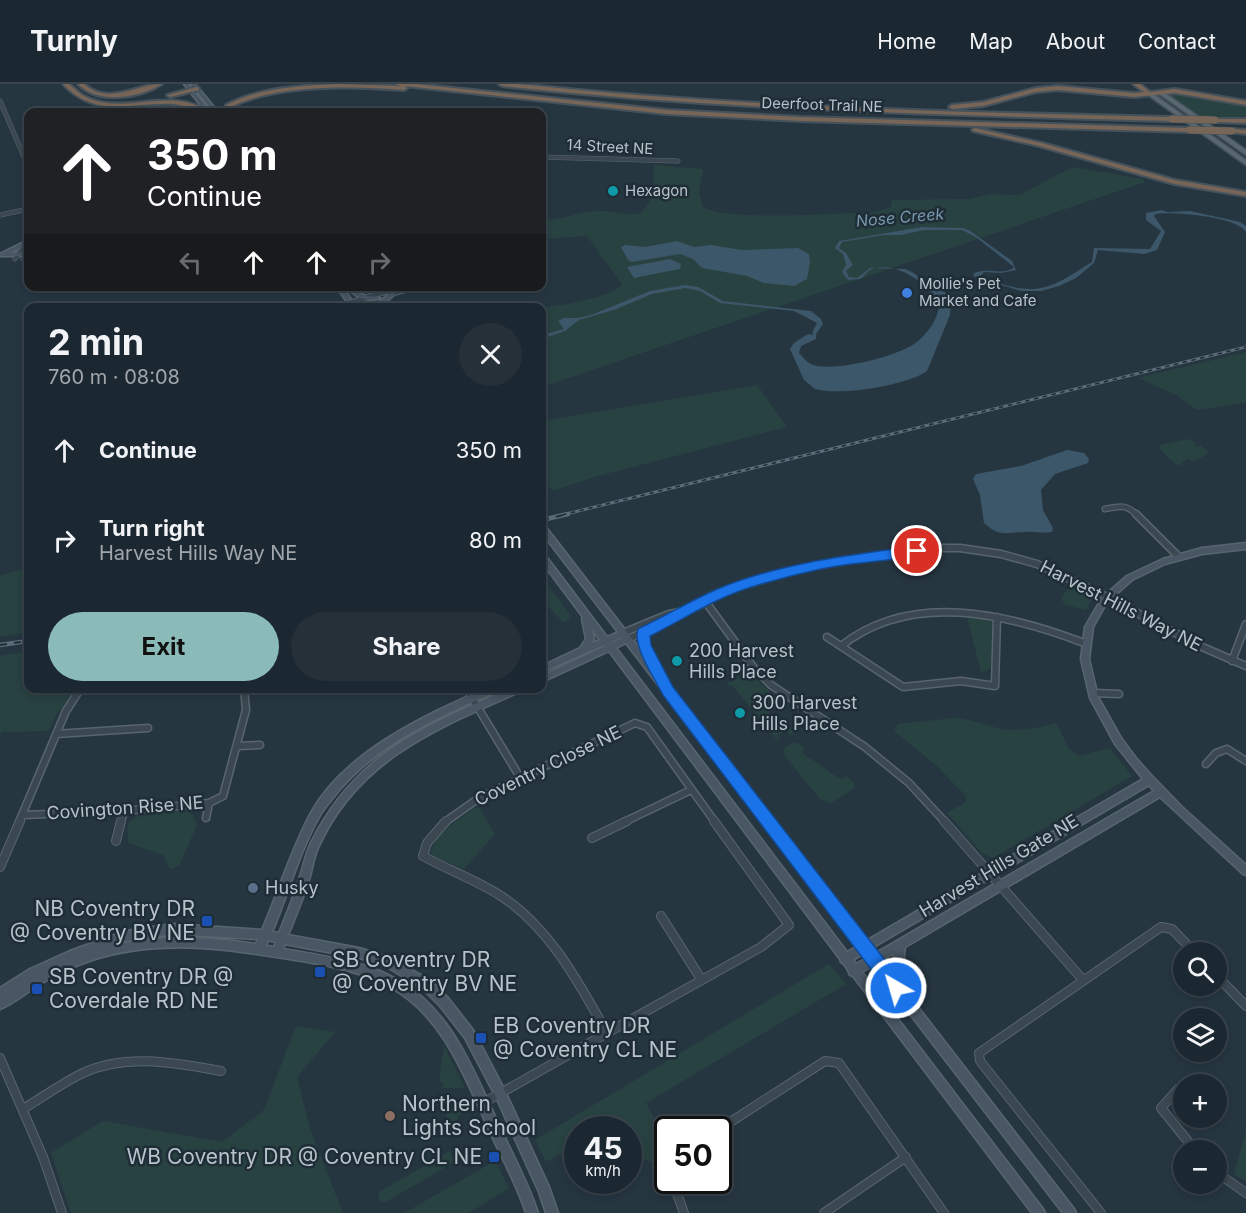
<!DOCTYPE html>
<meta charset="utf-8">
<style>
body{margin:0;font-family:Inter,sans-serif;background:#253039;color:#f1f3f6;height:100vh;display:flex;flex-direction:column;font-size:22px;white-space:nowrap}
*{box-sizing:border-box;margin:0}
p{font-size:20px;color:#a0a6ab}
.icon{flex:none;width:33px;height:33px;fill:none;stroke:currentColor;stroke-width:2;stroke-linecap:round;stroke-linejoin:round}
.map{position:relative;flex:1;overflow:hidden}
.side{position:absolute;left:24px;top:219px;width:522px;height:390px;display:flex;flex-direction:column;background:#1c2831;border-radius:12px;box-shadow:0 3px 9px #0003,0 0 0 2px #3a444d}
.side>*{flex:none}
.hud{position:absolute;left:24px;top:24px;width:522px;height:183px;border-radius:12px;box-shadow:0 3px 9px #0003,0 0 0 2px #3a444d;background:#202124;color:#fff;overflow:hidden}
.tools{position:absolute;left:1173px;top:858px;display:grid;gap:12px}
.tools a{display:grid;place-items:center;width:54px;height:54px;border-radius:50%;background:#1c2831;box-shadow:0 3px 9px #0003,0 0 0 2px #3a444d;font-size:30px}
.speed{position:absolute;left:564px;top:1032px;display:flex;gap:12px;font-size:30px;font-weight:700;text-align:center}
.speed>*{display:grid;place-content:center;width:78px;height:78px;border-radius:50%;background:#1c2831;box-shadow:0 3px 9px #0003,0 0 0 2px #3a444d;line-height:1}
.speed small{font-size:15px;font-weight:400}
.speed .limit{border:3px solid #111;border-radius:9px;background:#fff;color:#111}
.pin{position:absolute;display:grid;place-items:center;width:51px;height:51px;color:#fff;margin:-26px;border:3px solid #fff;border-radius:50%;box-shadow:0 2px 6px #0007}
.me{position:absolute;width:66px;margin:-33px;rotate:322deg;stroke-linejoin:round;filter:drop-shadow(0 0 4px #0008)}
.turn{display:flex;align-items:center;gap:21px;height:126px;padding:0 24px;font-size:27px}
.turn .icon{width:78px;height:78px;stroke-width:2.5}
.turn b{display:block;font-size:42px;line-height:51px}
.lanes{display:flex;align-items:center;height:57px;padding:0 24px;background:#0003;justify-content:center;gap:30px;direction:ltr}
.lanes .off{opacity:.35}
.round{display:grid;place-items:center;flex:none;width:63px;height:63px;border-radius:32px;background:#253039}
.head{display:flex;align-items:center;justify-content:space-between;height:102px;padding:0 24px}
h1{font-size:36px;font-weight:700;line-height:45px}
.primary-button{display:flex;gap:12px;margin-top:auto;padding:12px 24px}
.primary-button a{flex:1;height:69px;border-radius:36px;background:#8bbbb9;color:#111;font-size:24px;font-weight:700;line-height:69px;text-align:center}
.primary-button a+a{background:#253039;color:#f1f3f6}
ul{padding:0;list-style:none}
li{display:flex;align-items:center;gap:18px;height:90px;padding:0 24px}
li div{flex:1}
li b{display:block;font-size:22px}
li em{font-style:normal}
header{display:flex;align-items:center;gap:36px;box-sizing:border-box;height:84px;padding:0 30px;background:#1c2831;border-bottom:2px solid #3a444d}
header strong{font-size:28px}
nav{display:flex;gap:33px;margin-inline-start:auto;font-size:21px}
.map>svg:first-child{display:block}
.green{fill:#284241}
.water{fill:#3c5769}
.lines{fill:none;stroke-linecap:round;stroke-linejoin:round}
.street-far3-casing{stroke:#58656e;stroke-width:5}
.street-far2-casing{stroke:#58656e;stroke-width:7}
.street-far1-casing{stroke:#58656e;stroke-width:9}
.street-casing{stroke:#58656e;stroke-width:10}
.secondary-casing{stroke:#58656e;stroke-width:3}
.primary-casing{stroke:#44515a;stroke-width:3}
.highway-casing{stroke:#45525b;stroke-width:4}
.street-far3{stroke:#3b4851;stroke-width:4}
.street-far2{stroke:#3b4851;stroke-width:4.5}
.street-far1{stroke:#3b4851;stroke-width:6}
.street{stroke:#3b4851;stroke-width:8}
.secondary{fill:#495764;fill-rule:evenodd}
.primary{fill:#596771;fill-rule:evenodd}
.highway{fill:#776558;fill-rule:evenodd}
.rail-far1-casing{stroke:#5d6c78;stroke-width:3}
.rail-casing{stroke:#5d6c78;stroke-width:4.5}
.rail-far1{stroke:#1f2d36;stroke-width:1.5;stroke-dasharray:4.5;stroke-linecap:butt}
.rail{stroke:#1f2d36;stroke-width:2;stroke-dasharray:7;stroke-linecap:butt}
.highway-bridge-casing{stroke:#45525b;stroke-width:8;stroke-linecap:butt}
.highway-bridge{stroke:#776558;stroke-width:7}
.route{fill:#1a73e8;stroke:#114b97;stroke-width:1.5}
.culture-dot{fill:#0f9aa8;stroke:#1f2d36;stroke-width:2}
.shop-dot{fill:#3f7fe0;stroke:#1f2d36;stroke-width:2}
.service-dot{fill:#5c6f8a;stroke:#1f2d36;stroke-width:2}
.transit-dot{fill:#1a4fb4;stroke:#1f2d36;stroke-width:2}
.education-dot{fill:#8d6e63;stroke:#1f2d36;stroke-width:2}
.labels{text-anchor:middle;stroke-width:5;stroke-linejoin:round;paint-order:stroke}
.far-street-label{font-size:15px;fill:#b7c2cb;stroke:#1f2d36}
.far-poi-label{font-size:15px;fill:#b7c2cb;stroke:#1f2d36;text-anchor:start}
.far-water-label{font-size:16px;font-style:italic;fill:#7898ad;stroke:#1f2d36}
.street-label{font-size:18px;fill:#b7c2cb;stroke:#1f2d36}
.poi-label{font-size:18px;fill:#b7c2cb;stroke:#1f2d36;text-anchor:start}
.near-poi-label{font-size:21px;fill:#b7c2cb;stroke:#1f2d36;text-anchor:start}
</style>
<header>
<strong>Turnly</strong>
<nav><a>Home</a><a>Map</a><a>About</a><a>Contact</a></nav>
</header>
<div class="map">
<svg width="1246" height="1129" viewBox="0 0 1246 1129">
<rect width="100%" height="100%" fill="#263641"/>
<path class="green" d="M1174,9l72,12v13l-46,-1 -33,-23z
M654,81l49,4 -4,23 4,15c24,15 139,6 173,5l15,-5 1,-7 77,-1 22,-5 29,1 52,-28 71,12 2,3 -603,205v-79c16,-2 72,-11 80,-24l-35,-48 -45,3v-18c19,-1 37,-9 56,-10 15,-1 29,6 43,2l12,-16z
M1246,268v51l-49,7 -19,-14 -40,-18z
M757,301l30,42 -193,50 -41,14 -11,-11v-59z
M1187,355l10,4 -3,2 2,2 4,-2 9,8 -16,9 -4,-3 -8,4 3,3c-10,0 -18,-11 -25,-18l1,-3z
M28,483v65l-28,5v-61z
M542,493l30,41 -9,4 -21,-22z
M1071,501l21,14 -6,11 -21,-5 -4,-7z
M967,532l19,2 6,4 1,44 -6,5 -6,1z
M28,567v37l49,1 -21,26 -7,16 -47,1 -2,4v-80z
M746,586l34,31 -11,12 26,19 -4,4 -4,-5 -9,4 2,4 -3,1 -45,-55 -2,2 -3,-4 13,-6 -1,-3z
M955,634c19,1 35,10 54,12 15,1 32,-3 47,-7l13,25 9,8 32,-8 22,28 -139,82 -11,-5 -35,-40 19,-11v-6l-31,-32 -41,-33 4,-7z
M795,658l10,6 -3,5 40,27 4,-4 8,7 1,5 -24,15 -11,-4 -37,-45 2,-7z
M478,722l17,28 -31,35 -31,-13 -2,-3c4,-21 31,-36 47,-47z
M184,726l9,5 4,10 -18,41 -9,3 -7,-14 -35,-12c1,-11 -5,-19 7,-26z
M829,880l17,20 -200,119 21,39v4l-7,6 -5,11 -26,-9 -1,-24h-50l-1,15 -31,17 -11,-22z
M296,942l39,6 -38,45 13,52 33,84h-272l-20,-60 52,-32 119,21 42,-32z
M444,961l21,43h-23l1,-6h-4z
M448,1016h18l3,6 -11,10 -3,16 -11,6z
M1246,1047v51l-12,-8z
M450,1067l4,11 -70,41 -3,-1 -3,-6 1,-4z
M495,1077l14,27 -40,25h-65z"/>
<path class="water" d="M1162,126l5,2 23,-1 50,11 6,4v6c-8,-15 -73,-21 -90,-18l-2,2 11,16 -8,18 -13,4 -46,-4 -4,13 -18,15 -17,8 -18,5h-20l-46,-14 -2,-3c12,-8 30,3 41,-7l-37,-29 -15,-8h-38l-23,5h-17l-42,7 -3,6 7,5 7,12 -7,6 3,6 8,1 13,-10 35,1 9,4 16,15 13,2 8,11 -1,14 -23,56c-21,15 -88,25 -112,18l-11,-9 -14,-31 4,-6 14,-9 6,1 -2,-2 5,-10 -23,-12 -74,-8 -20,-12 -15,-3 -33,6 -38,16 -35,10 -14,11 -23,8v-4l22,-6 -6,-8 6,-3h14l13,-3 59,-24 35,-6 13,2 25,14 88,10 10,8 2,5 -7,10v5l-15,7 -2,7c4,4 8,10 14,12 23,7 86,-9 104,-23 10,-8 21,-23 22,-36 -9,-22 -44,-47 -69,-36 -4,2 -6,7 -10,9l-12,1 -6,-8 4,-7 -3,-11 -8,-6 4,-7 83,-14 41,1 6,2 43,31 4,9 -15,3 -17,-1 -4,5c6,4 14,5 22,7 41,13 56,-1 90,-22l2,-14 56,1 11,-18 -15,-11v-7z
M677,157l17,6 17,-2 31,5 56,-2 11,6 1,8 -3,17 -13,7 -30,-3 -17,-7 -45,-8 -9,-9 -13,-5 -48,8 -4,-2 -7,-13 4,-2 20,2z
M670,175l11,5 -1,5 -46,9 -7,-11z
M1067,366l17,3 5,6 -1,4 -33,11 -14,16 2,20 10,18 -1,4c-9,2 -17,-1 -26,0 -19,0 -26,6 -42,-9l-4,-28 -7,-16 3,-5 45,-8z"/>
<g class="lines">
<g class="street-far3-casing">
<path id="street-far3" d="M0,17l28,65
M542,73l136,4
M0,131l28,-6
M15,175l13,-17
M23,175l5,-8"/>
</g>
<g class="street-far2-casing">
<path id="street-far2" d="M390,210l28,-8
M350,219l52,-17
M1105,425c15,-3 21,-5 32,6"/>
</g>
<g class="street-far1-casing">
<path id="street-far1" d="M1136,430l41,41
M705,517l49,67 17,17 94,62 44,36 36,39
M623,549l46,-19 11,-2 45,-21 65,-20 50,-10 94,-13h26l41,6 36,10 68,32 95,50 46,20
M827,553l76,50 58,-6 34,5 2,-69
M628,555l45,-20 6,-6
M841,562c70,-56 167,-32 243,-3
M1232,577l14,-37
M466,604l55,91
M1094,609l25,1
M56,650l92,-6
M237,662l23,-1
M1206,680l10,-11 11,-4 19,12
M23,731l101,-4 85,-8 14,-7 23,-86 -2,-22
M206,734l3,-15
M19,738l47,-111 15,-23
M121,738l3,-11
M445,738l34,-24 156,-75 12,4 68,95
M624,738l67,-32"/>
</g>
<g class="street-casing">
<path id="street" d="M446,737l-19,22 -4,13c25,14 53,24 78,40 49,32 78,87 106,137
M944,737l139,159
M592,754l35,-17
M116,757l5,-20
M0,783l20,-46
M661,832l40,63
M1216,891l30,31
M607,949l154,-86 28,-22 -75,-104
M0,974l43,99 19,56
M1178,1005l-17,19 34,42
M483,1019l124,-70
M23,1025c20,-12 39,-26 60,-36 44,-20 92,-10 138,-2
M718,1046l107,-69 14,2 105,150
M1216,1088l30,21
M672,1096l12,33
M824,1129l82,-56
M1101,1129l-121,-152 -1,-8 182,-126 11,2 22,23"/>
</g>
<g class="secondary-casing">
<path id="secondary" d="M184,0h4l22,28h-4z
M191,0h4l23,28h-4z
M28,156v4l-18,9 18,-1v4h-28v-2z
M336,202h6l15,22h-6z
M345,202h7c4,5 9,9 15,10 5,1 9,0 13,2 -14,5 -25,-1 -35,-12z
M363,202h20c-5,3 -15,3 -20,0z
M392,208l3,2 -11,10v4h-6l1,-6z
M542,441l3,1 101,131 -6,-12 -1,-12 4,-3 3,1 2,14 11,21 -3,3 210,272 277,-162 -28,-35 -25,-46 -9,-39 4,-32 17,-29 25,-22 36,-17 39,-11 44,-5v6l-44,5 -37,10 -33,16 -25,22 -14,25 -4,32 9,38 23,41 14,19 15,17 32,33 64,58v10l-3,-1 -83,-77 -255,150c-4,20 2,34 10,52l-1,3 160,207 2,4h-13l-190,-247 -11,6 181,237 2,4h-13l-179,-237 -3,-1c-2,-5 -4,-11 -9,-13l-1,-3 -231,-308 -67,31v-6l63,-30 -1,-1 -62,27v-6l38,-18 6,-9 -4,-20 1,-2 -41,-55v-8l3,1 62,82 11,-5 -76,-99zM592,545l8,11 -8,3 2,-4zM622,553v1l-10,5 -1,-1zM626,559l232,303 -11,6 -231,-304zM1149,701l5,6 -278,162 -4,-5zM864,869l3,5 -11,6 -3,-4zM894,869l-1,12 3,14 -14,-19z
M486,604h14l-1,2c-60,27 -126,55 -167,109 -5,6 -10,12 -13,18 -20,36 -31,77 -47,115l7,1c7,-17 14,-34 19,-51 5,-13 7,-27 13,-39 44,-90 114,-117 200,-155h14l-1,2c-84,37 -166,68 -206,158 -5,11 -6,24 -10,35 -6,18 -13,35 -20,52l71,13 29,9 42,23 18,18 25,32 31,59 45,98 9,26h-12l-7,-21 -43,-95 -31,-59 -25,-32 -18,-18 -40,-24 -23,-6 -74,-14 -2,5c39,7 81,11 115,31 54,30 76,92 101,145 13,29 29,57 39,88h-12c-9,-28 -23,-53 -35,-79 -25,-53 -46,-117 -101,-147 -33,-19 -89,-26 -127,-32 -56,-9 -116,-13 -171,5 -18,6 -34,13 -50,23 -14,8 -27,20 -42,26v-21l30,-19 40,-18 56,-20 47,-7 89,6c17,-39 29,-81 50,-119 34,-60 114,-96 174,-123zM173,850l85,5 -2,5c-46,-7 -96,-10 -141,1l11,-4zM268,856l8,2 -2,5 -8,-1z"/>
</g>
<g class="primary-casing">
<path id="primary" d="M1158,7h4l84,59v5l-88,-62z
M1148,9h4l94,67v5l-98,-70z"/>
</g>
<g class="highway-casing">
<path id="highway" d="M63,0h6c5,4 10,9 15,12 39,21 87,-11 124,16 -10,1 -23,-7 -35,-8 -42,-2 -77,15 -110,-20z
M78,0h6c25,22 52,0 78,0 -22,14 -64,21 -84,0z
M338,0l63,2 -6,-2h20l252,26 134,7 389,11 3,2 -3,2 -389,-11 -134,-7 -262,-28 2,2 -3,2c-51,-4 -128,-6 -173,17l-1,5h-6l2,-7c34,-18 74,-19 112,-21z
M499,0h19c217,23 436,28 654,33l3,2 -3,2c-224,-6 -447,-11 -670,-35z
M1133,0h7l10,8 25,-3 71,12v4l-71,-12 -41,4 -76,-7 -22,2 -53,14 -31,3 -3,-2 3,-2 31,-3 53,-14 22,-2 76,7 10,-1z
M197,3l2,1v2l-29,7 -3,-2z
M1213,35h33v4l-31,-1 -2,-1z
M975,44l67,15 133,37 71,12v4l-72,-12 -135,-38 -66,-15 -1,-1z
M1232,45l14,1v4l-16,-2 -1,-1z"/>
</g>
<use href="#street-far3" class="street-far3"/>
<use href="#street-far2" class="street-far2"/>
<use href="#street-far1" class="street-far1"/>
<use href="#street" class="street"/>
<use href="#secondary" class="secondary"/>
<use href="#primary" class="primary"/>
<use href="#highway" class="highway"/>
<g class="rail-far1-casing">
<path id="rail-far1" d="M562,431l684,-168"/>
</g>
<g class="rail-casing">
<path id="rail" d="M542,436l26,-6
M0,561l28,-4"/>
</g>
<use href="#rail-far1" class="rail-far1"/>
<use href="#rail" class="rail"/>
<g class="highway-bridge-casing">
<path id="highway-bridge" d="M1172,35l43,1
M1190,46l42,1"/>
</g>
<use href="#highway-bridge" class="highway-bridge"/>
</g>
<path class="route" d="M917,462l6,5 -2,3c-24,7 -52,7 -77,11 -29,4 -58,12 -86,20 -40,11 -72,33 -108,51l1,9 22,42 229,295 3,6 -3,6 -6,2 -6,-2 -227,-299c-8,-16 -31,-49 -25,-66 28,-13 53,-29 82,-41 61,-25 131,-33 197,-42z"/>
<g class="culture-dot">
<circle cx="613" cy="107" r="6"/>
<circle cx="677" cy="577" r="6"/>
<circle cx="740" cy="629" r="6"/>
</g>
<circle class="shop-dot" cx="907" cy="209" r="6"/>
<circle class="service-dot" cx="253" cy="804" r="6"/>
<g class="transit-dot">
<rect x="201" y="831" width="12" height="12" rx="3"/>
<rect x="314" y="882" width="12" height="12" rx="3"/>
<rect x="31" y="899" width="12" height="12" rx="3"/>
<rect x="475" y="948" width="12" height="12" rx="3"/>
<rect x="488" y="1067" width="12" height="12" rx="3"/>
</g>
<circle class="education-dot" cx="390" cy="1032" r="6"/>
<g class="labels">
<g class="far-street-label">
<text transform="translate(822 21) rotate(2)" y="5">Deerfoot Trail NE</text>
<text transform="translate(610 63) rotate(3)" y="5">14 Street NE</text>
</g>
<g class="far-poi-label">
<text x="625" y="112">Hexagon</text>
<text x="919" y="205">Mollie's Pet<tspan x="919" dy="17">Market and Cafe</tspan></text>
</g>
<g class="far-water-label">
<text transform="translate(900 133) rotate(-5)" y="6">Nose Creek</text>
</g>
<g class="street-label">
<text transform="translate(1121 522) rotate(27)" y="6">Harvest Hills Way NE</text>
<text transform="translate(548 682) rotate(-26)" y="6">Coventry Close NE</text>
<text transform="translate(125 724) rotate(-4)" y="6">Covington Rise NE</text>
<text transform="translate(999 782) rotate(-31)" y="6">Harvest Hills Gate NE</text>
</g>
<g class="poi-label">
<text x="689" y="573">200 Harvest<tspan x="689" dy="21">Hills Place</tspan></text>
<text x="752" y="625">300 Harvest<tspan x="752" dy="21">Hills Place</tspan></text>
<text x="265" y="810">Husky</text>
</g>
<g class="near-poi-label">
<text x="195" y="832" text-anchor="end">NB Coventry DR<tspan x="195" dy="24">@ Coventry BV NE</tspan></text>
<text x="332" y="883">SB Coventry DR<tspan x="332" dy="24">@ Coventry BV NE</tspan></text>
<text x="49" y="900">SB Coventry DR @<tspan x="49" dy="24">Coverdale RD NE</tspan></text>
<text x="493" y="949">EB Coventry DR<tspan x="493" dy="24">@ Coventry CL NE</tspan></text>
<text x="402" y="1027">Northern<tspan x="402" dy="24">Lights School</tspan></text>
<text x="482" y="1080" text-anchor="end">WB Coventry DR @ Coventry CL NE</text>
</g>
</g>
</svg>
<div class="tools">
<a><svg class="icon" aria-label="search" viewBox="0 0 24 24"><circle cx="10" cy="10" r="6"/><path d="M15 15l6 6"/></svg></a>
<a><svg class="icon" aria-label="layers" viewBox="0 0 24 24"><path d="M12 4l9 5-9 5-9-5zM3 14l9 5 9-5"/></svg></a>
<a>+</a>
<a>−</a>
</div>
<div class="speed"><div>45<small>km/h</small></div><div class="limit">50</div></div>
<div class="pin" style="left:917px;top:467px;background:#d93025"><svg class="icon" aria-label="arrive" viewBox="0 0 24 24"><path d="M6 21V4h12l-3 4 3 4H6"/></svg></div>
<svg class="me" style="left:896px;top:904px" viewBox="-20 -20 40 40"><circle r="17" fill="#1a73e8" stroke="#fff" stroke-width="3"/><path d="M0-11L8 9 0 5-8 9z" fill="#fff"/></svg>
<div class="hud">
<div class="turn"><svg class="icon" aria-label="ahead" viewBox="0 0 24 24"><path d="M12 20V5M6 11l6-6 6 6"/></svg><div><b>350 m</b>Continue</div></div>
<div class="lanes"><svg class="icon off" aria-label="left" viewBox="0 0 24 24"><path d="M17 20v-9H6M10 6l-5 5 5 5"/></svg><svg class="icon" aria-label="ahead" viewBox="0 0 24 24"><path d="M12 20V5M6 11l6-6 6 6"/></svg><svg class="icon" aria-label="ahead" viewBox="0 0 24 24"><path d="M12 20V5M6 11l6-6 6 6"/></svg><svg class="icon off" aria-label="right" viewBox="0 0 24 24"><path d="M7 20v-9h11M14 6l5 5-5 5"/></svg></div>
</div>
<section class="side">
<div class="head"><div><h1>2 min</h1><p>760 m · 08:08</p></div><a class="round"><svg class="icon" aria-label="close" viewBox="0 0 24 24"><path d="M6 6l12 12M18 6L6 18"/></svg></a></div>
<ul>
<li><svg class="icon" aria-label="ahead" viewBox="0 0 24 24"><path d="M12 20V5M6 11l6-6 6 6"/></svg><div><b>Continue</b></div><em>350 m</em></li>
<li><svg class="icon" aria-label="right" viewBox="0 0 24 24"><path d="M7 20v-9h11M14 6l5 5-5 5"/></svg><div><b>Turn right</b><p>Harvest Hills Way NE</p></div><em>80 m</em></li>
</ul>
<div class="primary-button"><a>Exit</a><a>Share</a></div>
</section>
</div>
